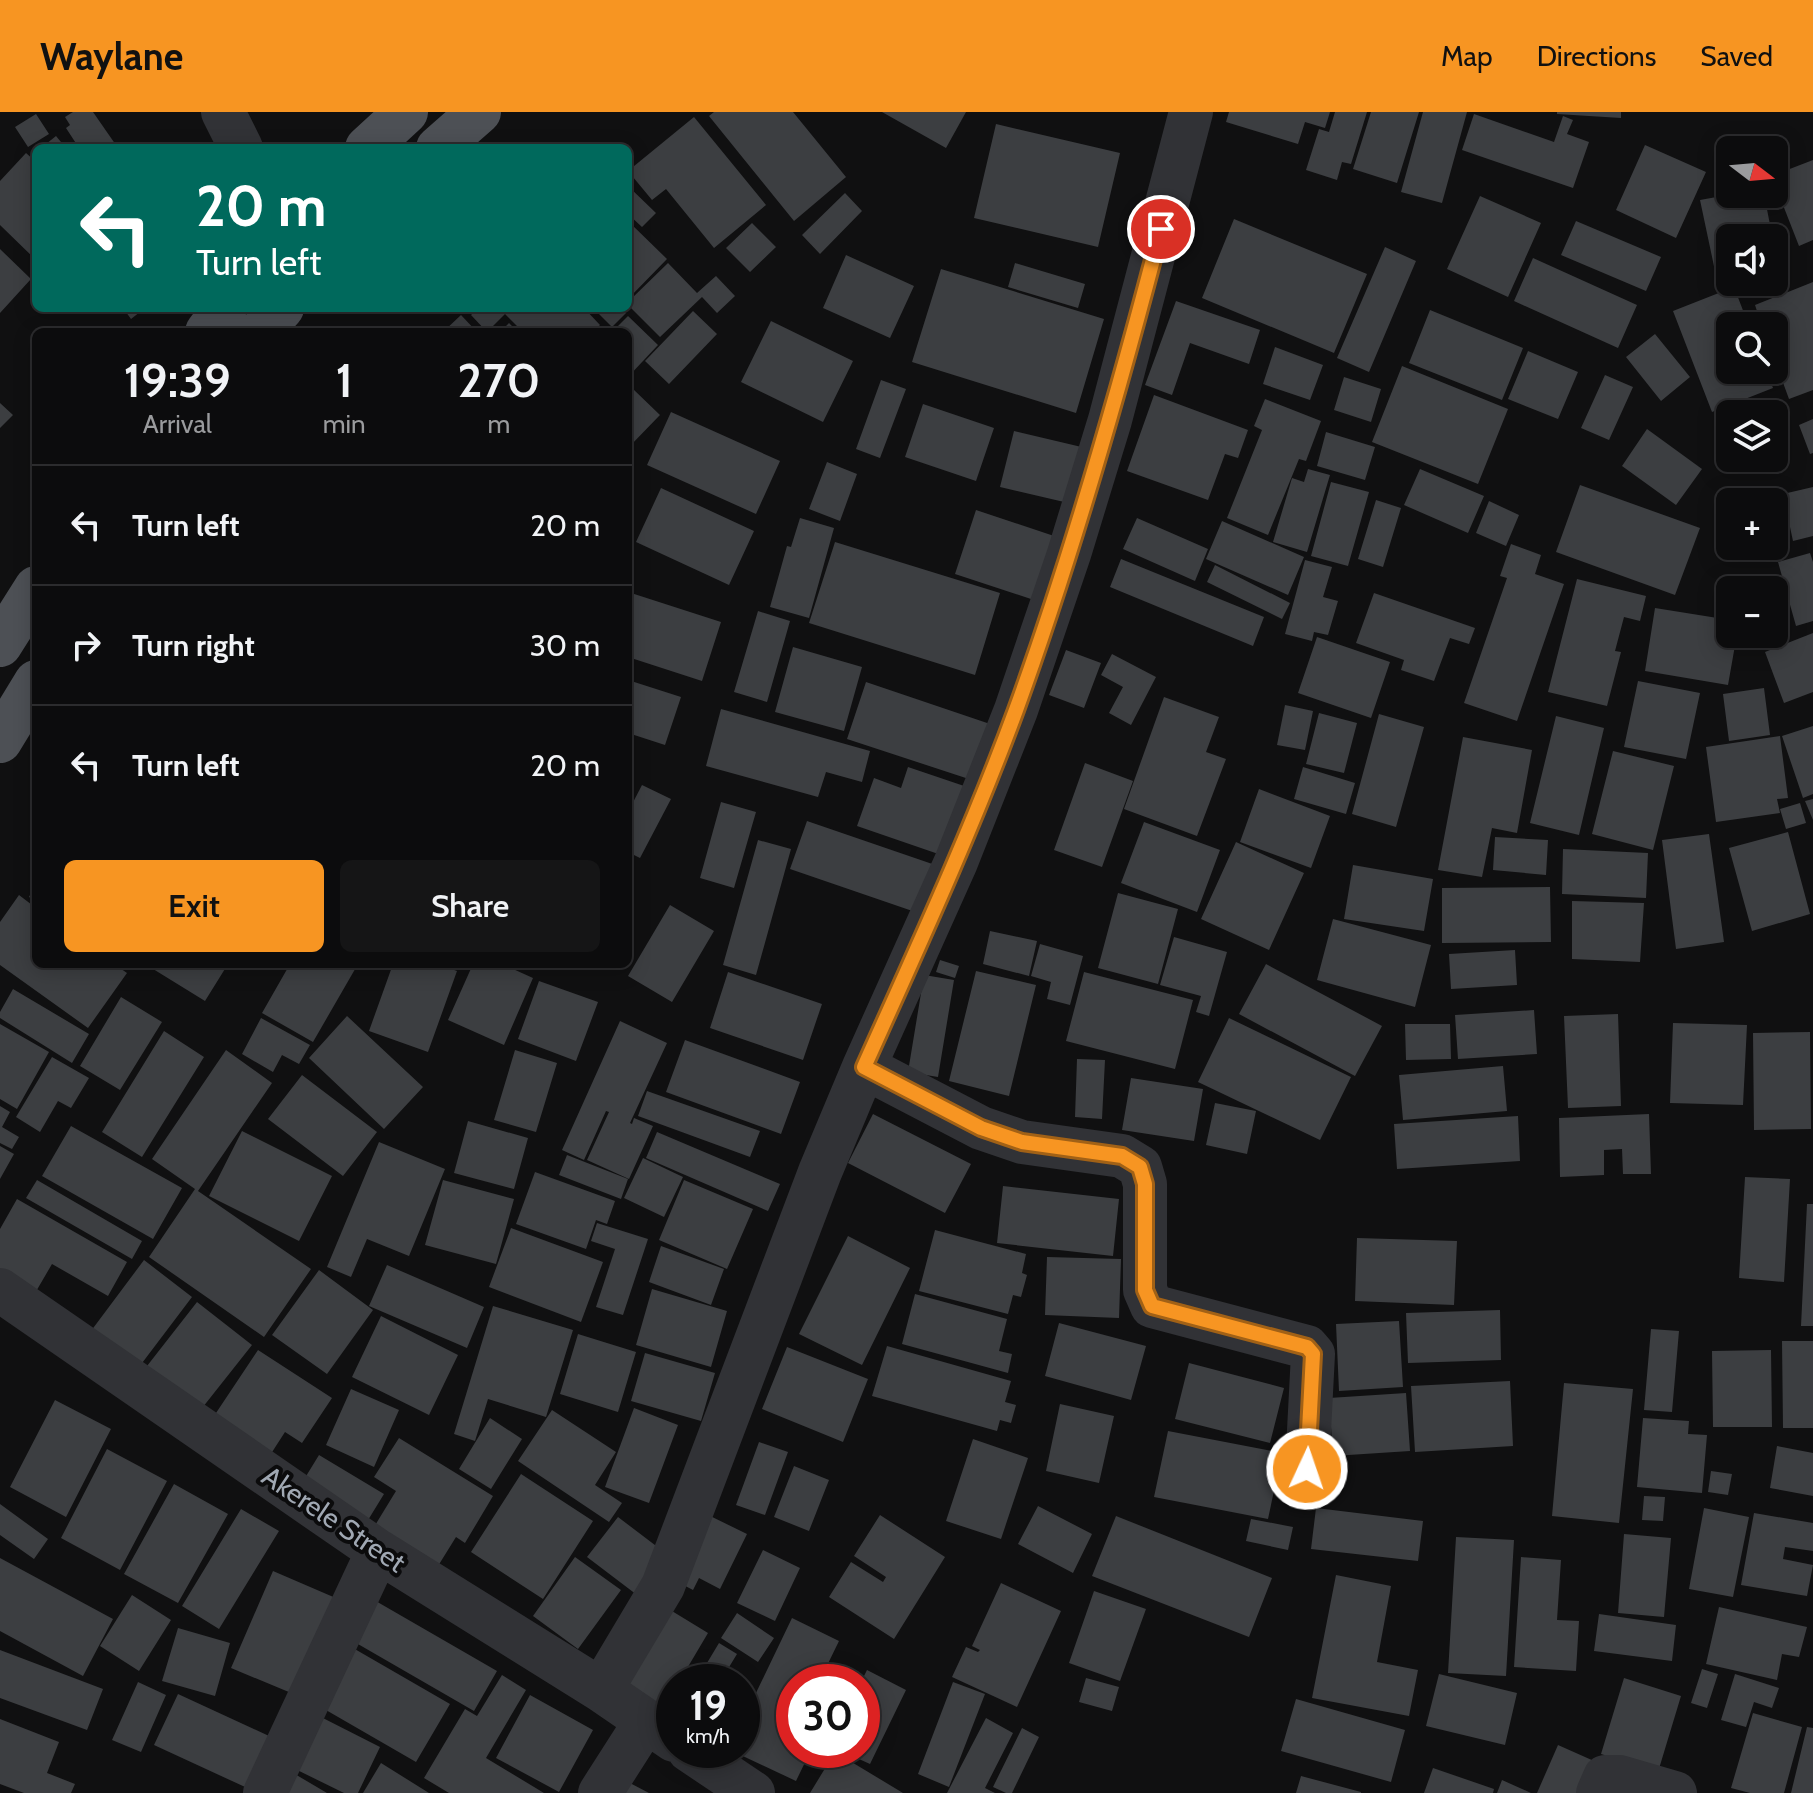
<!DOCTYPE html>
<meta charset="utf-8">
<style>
body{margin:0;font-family:Cabin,sans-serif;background:#151516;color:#f1f3f6;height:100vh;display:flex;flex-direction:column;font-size:30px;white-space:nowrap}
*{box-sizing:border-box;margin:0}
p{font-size:26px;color:#9a9b9d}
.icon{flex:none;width:44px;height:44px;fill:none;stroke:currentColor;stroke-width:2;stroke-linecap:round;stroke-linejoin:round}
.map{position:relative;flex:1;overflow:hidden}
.side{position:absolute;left:32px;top:216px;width:600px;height:640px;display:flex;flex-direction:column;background:#0c0c0d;border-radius:12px;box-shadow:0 4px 20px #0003,0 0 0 2px #2c2c2e}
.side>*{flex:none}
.top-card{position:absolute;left:32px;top:32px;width:600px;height:168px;border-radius:12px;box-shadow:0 4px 20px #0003,0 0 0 2px #2c2c2e;background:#00695c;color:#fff;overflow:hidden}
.needle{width:52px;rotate:106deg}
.fabs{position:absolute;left:1716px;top:24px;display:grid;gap:16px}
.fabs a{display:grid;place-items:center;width:72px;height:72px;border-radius:12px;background:#0c0c0d;box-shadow:0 4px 20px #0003,0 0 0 2px #2c2c2e;font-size:40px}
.speed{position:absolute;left:656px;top:1552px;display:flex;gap:16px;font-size:40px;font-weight:700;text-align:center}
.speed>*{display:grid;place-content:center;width:104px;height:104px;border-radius:50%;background:#0c0c0d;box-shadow:0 4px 20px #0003,0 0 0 2px #2c2c2e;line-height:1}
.speed small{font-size:20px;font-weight:400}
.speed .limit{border:12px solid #d22;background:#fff;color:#111}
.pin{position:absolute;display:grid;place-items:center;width:68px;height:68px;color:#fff;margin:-34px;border:4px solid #fff;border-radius:50%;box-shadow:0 2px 8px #0007}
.me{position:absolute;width:88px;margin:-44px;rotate:3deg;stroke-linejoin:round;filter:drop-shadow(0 0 6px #0008)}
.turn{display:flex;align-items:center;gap:28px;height:168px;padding:0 32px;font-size:36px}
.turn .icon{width:104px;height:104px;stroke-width:2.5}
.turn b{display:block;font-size:56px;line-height:68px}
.eta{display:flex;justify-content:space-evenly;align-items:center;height:136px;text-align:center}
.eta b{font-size:48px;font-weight:600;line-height:56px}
.button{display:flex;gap:16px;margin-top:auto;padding:16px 32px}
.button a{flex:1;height:92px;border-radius:12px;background:#f79522;color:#111;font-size:32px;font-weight:600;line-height:92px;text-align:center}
.button a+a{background:#151516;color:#f1f3f6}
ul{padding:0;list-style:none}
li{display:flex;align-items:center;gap:24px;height:120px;padding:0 32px;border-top:2px solid #2c2c2e}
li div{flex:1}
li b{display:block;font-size:30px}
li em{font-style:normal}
header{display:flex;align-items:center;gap:48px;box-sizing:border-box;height:112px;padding:0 40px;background:#f79522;color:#111}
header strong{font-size:38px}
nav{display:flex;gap:44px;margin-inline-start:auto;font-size:28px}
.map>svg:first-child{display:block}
.building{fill:#3c3e41}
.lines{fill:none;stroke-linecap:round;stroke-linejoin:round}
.minor{stroke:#313236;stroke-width:44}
.major{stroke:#4d5055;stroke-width:44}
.route-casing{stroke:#a16116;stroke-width:20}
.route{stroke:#f79522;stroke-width:14}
.labels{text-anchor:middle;stroke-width:8;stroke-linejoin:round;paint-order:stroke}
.street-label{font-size:28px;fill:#a0a8b3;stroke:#0b0b0c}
</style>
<header>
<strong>Waylane</strong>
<nav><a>Map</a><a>Directions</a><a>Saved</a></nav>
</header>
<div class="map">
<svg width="1813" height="1681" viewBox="0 0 1813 1681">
<rect width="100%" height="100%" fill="#101011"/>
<path class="building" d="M73,0h20l25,36h-39l-13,-20 4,-3 -5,-8z
M714,0h79l53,65 -52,44 -85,-105z
M882,0h84l-20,36z
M1229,0h101l-5,16 -20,-6 -7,22 -72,-22z
M1335,0h32l-16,52 -9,-2 -5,18 -31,-10 13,-41 10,3z
M1371,0h48l-22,71 -44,-14z
M1423,0h44l-25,91 -41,-11z
M1557,0h64v6l-64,-4z
M36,2l13,20 -21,13 -13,-20z
M1474,2l80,28 9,-26 10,4 -6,14 22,8 -16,46 -111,-38z
M694,5l72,88 -52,43 -48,-59 -14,11 -24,-29z
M996,12l124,29 -22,94 -124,-29z
M56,24l10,12h-25z
M1645,33l61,27 -30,66 -60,-28z
M26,41l10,9v98l-36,-35v-44z
M1813,48v80l-14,6 -25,-64v-7z
M628,74l28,27 -14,14 -14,-13z
M845,81l17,18 -42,43 -18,-19z
M1733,82h31l8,41 13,-3 5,23 -16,4v-21h-44v30l-15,3 -15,-71z
M1480,84l61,27 -33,74 -61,-28z
M1234,107l133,55 -33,79 -132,-55z
M628,109l39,38 -39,40z
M1576,109l85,36 -15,34 -85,-36z
M752,111l24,24 -26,25 -24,-24z
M1385,135l31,14 -47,111 -32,-14z
M0,137l31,30 -31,34z
M846,143l68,31 -24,52 -67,-30z
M1533,146l104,47 -19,43 -104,-47z
M668,151l29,30 19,-17 19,20 -18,17 -15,-16 -42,40 -32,-32v-3z
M1015,151l70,21 -7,24 -70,-21z
M941,157l163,50 -28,94 -164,-51z
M1813,170v108l-24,9 -15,-41v-32h-12l-7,-21z
M1734,175l15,39h-19v44h36l7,18 -61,24 -39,-101z
M1176,189l84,29 -11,34 -59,-21 -18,52 -27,-10z
M123,196h22l-14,11z
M478,196h106l16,17 -7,7h-70l-18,-18 -18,18 -16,-17z
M593,196h28l5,5 -14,14z
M1430,198l93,38 -21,52 -93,-37z
M693,199l24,23 -48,50 -24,-23z
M461,203l16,17h-34z
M628,204l30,29 -30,32v-45h-16z
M771,209l82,40 -30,61 -82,-40z
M509,211l9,9h-18z
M1655,222l35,43 -29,24 -35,-44z
M1275,235l48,18 -13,35 -47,-16z
M1528,239l50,21 -20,47 -50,-20z
M1402,254l106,43 -30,75 -106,-42z
M1605,263l28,12 -24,53 -28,-12z
M1344,265l37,12 -10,33 -37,-12z
M881,268l25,9 -26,69 -24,-9z
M633,277l27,26 -32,33v-54z
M1154,283l94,35 -10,28 -13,-4 -17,46 -81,-29z
M1265,287l56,22 -15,40 -7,-2 -31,76 -41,-17 35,-88 -8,-4z
M0,291l13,12 -13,13z
M923,292l71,24 -18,53 -71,-24z
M671,300l109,49 -24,53 -109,-49z
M1813,307v34l-3,1 -11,-29z
M1647,317l55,40 -26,36 -54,-39z
M1014,319l76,18 -13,56 -77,-18z
M1326,320l49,15 -10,33 -48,-14z
M827,350l30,12 -17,47 -31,-12z
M1308,357l22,6 -23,77 -34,-10 19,-64 12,4z
M1420,357l64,27 -16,37 -64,-28z
M1331,370l38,10 -21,74 -37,-10z
M1580,373l120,43 -25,67 -119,-43z
M1813,375v49l-20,5 -10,-47z
M661,376l93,43 -25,54 -93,-43z
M1376,388l25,8 -18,59 -25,-8z
M1489,389l30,14 -13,31 -30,-13z
M976,398l84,28 -20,64 -85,-28z
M800,406l34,10 -25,90 -39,-11 17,-61 4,1z
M1137,406l71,31 -13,32 -72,-32z
M1222,409l82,36 -16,38 -82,-36z
M835,430l165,51 -25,82 -166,-52z
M1511,432l30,11 -6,19 29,10 -47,137 -53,-18 43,-125 -7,-2z
M1810,441l3,9v59l-17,5 -18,-64z
M1121,447l143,58 -11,29 -143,-59z
M1305,448l27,7 -9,30 15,4 -10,34 -14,-3 -2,9 -27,-7z
M1215,453l75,38 -8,16 -75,-37z
M1577,467l69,17 -6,25 -16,-4 -9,34 6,1 -14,54 -59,-14z
M628,480l93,30 -19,59 -74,-24z
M1374,481l101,35 -6,16 -19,-6 -16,43 -33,-11 3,-10 -48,-17z
M1655,496l75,12v14h7l-9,51 -83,-14z
M758,499l32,10 -23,81 -33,-10z
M1813,521v59l-29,11 -19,-51z
M1317,525l73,25 -19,56 -73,-25z
M793,535l69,20 -18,64 -69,-19z
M1066,538l35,13 -17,45 -35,-13z
M1112,542l44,23 -25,48 -22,-12 14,-26 -22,-12z
M628,568l53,17 -16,48 -37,-12z
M1638,569l62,12 -14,66 -62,-12z
M866,570l130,44 -18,56 -131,-43z
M1764,576l6,47 -41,6 -6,-47z
M1164,585l55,20 -13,35 20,7 -29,77 -73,-27z
M1285,593l28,6 -8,39 -28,-5z
M721,597l149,42 -8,31 -36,-10 -8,25 -112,-31z
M1319,601l38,10 -13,50 -38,-9z
M1379,602l45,13 -28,100 -44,-13z
M1556,604l48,12 -25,107 -49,-12z
M1813,614v68l-10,4 -21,-62z
M1780,624l8,62 -11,1 3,14 -64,9 -10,-75z
M1463,625l69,13 -15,83 -25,-5 -10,49 -44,-7z
M1613,639l61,15 -21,84 -61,-16z
M1085,651l48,18 -31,86 -48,-17z
M908,655l65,22 -23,69 -93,-32 17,-48 27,10z
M1303,655l52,16 -9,31 -52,-15z
M642,673l29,14 -31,59 -12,-6v-40z
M1259,677l71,27 -19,52 -71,-26z
M1813,687v21l-8,-19z
M721,690l35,10 -22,76 -34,-10z
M1800,691l6,20 -20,6 -6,-20z
M807,709l137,47 -17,48 -137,-47z
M1144,710l76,28 -23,62 -76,-29z
M1788,720l22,82 -58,17 -23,-83z
M1709,722l15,108 -48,7 -14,-109z
M1495,725l53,3 -2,35 -53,-5z
M758,728l33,9 -35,126 -33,-10z
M1236,730l68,31 -35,77 -68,-31z
M1563,737l85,4 -2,45 -84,-4z
M1353,753l80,14 -9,52 -80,-12z
M36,771v18l-7,-4z
M1550,775l1,55 -109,1v-55z
M1118,781l60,16 -20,75 -60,-16z
M19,783l17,13v56h78l13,9 -39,55 -88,-63v-43z
M1572,789l72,2 -4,59 -68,-3z
M670,793l44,26 -42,71 -44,-26z
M1333,807l98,26 -16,62 -98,-27z
M990,819l47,10 -8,35 -46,-12z
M1174,825l53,15 -18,64 -13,-4 5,-16 -41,-11z
M1040,832l43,12 -13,49 -23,-6 4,-17 -20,-6z
M1515,838l2,35 -66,4 -2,-35z
M940,848l19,6 -4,12 -19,-6z
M145,852h83l-23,37z
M290,852h68l-45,78 -51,-29z
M393,852h44l20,7 -29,81 -59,-21z
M473,852h29l31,14 -29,67 -56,-25z
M1266,852l116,62 -27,50 -116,-62z
M976,859l60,14 -27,111 -60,-15z
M728,860l94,32 -19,56 -93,-32z
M1084,860l109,28 -18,69 -109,-28z
M924,863l30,5 -16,97 -30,-5z
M539,869l59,21 -22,59 -58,-22z
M13,877l76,45 -17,29 -72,-45v-6z
M121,885l41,25 -42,68 -40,-24z
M1534,898l3,44 -79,5 -3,-44z
M1618,902l3,92 -53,2 -4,-92z
M347,904l76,71 -39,42 -75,-71z
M261,906l49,27 -11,19 -17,-9 -9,17 -31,-18z
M1229,906l122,59 -31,63 -122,-58z
M620,909l47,22 -37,80 2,1 2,-6 19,8 -24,53 -42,-19 22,-48 -3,-1 -22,49 -22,-10z
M1673,911l74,2 -4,80 -73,-2z
M0,912l49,28 -32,57 -17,-10z
M1405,912h45l1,35 -45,1z
M164,919l40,26 -62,100 -40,-25z
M1810,920l1,97 -57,1 -1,-97z
M685,928l115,42 -19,52 -115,-42z
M226,938l46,33 -74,108 113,78 -47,68 -115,-80 46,-68 -43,-30z
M515,938l42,13 -21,69 -42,-12z
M52,945l37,21 -18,30 -13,-7 -18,31 -24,-15z
M1077,947l28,1 -3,59 -27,-2z
M1503,954l4,45 -104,9 -4,-45z
M302,963l75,57 -34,44 -75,-57z
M1131,966l72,11 -9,52 -72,-11z
M647,979l113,40 -10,26 -112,-41z
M1215,991l41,8 -9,43 -41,-9z
M0,994l10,6 -8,15 17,10 -7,12 -12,-6z
M873,1002l98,50 -26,49 -97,-50z
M1649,1002l2,60h-28l-1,-25 -18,1v25l-44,2 -1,-59z
M1518,1004l2,45 -123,8 -3,-45z
M468,1009l60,17 -14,51 -60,-16z
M71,1014l111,62 -29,51 -111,-63z
M242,1019l90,45 -33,65 -90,-45z
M657,1020l123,52 -12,27 -122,-53z
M379,1030l66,27 -36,87 -42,-17 -16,38 -24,-10z
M0,1034l14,8 -14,25z
M567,1043l61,24 -7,20 -62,-24z
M643,1046l40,19 -19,40 -40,-19z
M535,1060l80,29 -8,23 -11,-4 -10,29 -70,-25z
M1745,1065l45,2 -6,103 -45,-4z
M37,1068l105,61 -10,18 -106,-61z
M443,1068l71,19 -18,65 -71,-19z
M684,1068l69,29 -26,60 -68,-29z
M1003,1074l116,13 -6,57 -116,-13z
M17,1087l110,63 -19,34 -56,-32 -21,36 -31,-18v-53z
M1807,1092h6v122h-12z
M597,1111l51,16 -25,76 -27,-8 19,-58 -24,-8z
M511,1116l92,34 -22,60 -92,-35z
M935,1118l91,24 -4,19 5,2 -6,22 -8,-2 -5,19 -89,-23z
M848,1124l62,32 -48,97 -63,-31z
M1357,1126l100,3 -3,64 -99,-4z
M661,1134l63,23 -13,36 -62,-23z
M1047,1145l74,2 -2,59 -74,-3z
M144,1148l48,37 -59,78 -48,-36z
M387,1153l97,42 -17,41 -98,-42z
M319,1158l54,40 -46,64 -55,-39z
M652,1177l75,22 -16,56 -75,-22z
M915,1182l92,25 -8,32 13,3 -4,19 -106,-29z
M197,1190l55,43 -57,72 -55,-42z
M493,1194l80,24 -27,87 -58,-18 -13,42 -21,-7z
M1500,1198l1,50 -93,3 -2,-50z
M381,1204l77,39 -29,60 -77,-38z
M1399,1209l4,66 -64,4 -3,-67z
M1059,1211l87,23 -15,54 -86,-24z
M1651,1217l28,2 -7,81 -28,-2z
M578,1222l58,18 -18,60 -58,-18z
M1782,1229h31v87h-30z
M887,1234l124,35 -6,21 11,3 -5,18 -11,-3 -3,11 -125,-35z
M787,1235l81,32 -25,63 -81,-33z
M258,1238l74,48 -30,45 -17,-11 -20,31 -57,-38z
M1771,1238l1,77h-59l-1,-76z
M645,1241l70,20 -14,48 -70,-20z
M1189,1251l95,25 -14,55 -95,-24z
M1510,1269l3,65 -98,6 -4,-66z
M1564,1271l69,6 -14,134 -67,-7z
M351,1277l48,21 -25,57 -48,-22z
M1406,1281l4,58 -77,5 -4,-58z
M55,1288l56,29 -45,88 -56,-30z
M1060,1292l54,12 -15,67 -53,-12z
M634,1296l44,17 -29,78 -44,-16z
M552,1298l64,42 -21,33 27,18 -13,19 -91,-61z
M490,1306l32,21 -31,50 -32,-20z
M1643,1306l46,3 -1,13 19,1 -5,58 -65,-6z
M1168,1319l114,22 -14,66 -114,-22z
M399,1326l94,58 -28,47 -9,-6 -18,29 -64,-39 22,-36 -22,-14z
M973,1327l55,19 -27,81 -55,-18z
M759,1330l29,10 -23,63 -29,-10z
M1777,1334l36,7v43l-43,-8z
M107,1337l60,32 -47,89 -59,-32z
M319,1343l65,39 -19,31 -65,-39z
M794,1354l35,14 -20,51 -35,-14z
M1711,1359l21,3 -4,21 -20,-3z
M521,1362l72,47 -50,78 -72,-47z
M174,1372l54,30 -50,89 -54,-29z
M1644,1384l21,1 -2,24 -21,-1z
M0,1392l48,35 -14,20 -34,-24z
M1038,1394l54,28 -19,39 -55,-29z
M1316,1396l107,13 -5,40 -107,-12z
M1704,1396l45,9 -16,80 -44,-8z
M241,1397l38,22 -60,98 -37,-23z
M702,1400l45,22 -27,55 -21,-11 -6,12 -23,-12z
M1754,1401l59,10v28l-28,-4 -2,12 30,6 -6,31 -66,-11z
M880,1403l65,42 -51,82 -65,-42 22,-35 32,20 3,-5 -32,-21z
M1116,1404l156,62 -23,59 -157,-61z
M618,1405l54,41 -31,40 -54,-41z
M1251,1407l42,8 -5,23 -42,-9z
M1624,1422l47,4 -7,79 -46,-4z
M1456,1425l58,3 -8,136 -58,-3z
M763,1438l37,18 -25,53 -38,-18z
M575,1445l46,33 -43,59 -45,-33z
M1521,1445l40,3 -4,60 22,1 -3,50 -62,-4z
M0,1446l113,61 -30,57 -83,-45z
M273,1459l65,28 -42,96 -65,-27z
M1336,1463l55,11 -14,76 41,8 -9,46 -97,-18z
M1001,1471l60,28 -44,96 -65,-30 14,-30 12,5 2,-2 -8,-4z
M1094,1479l52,18 -26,72 -51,-18z
M132,1483l39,25 -32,51 -39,-25z
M374,1488l123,71 -23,40 -123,-71z
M1719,1495l88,20 -8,30 -17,-3 -5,26 -71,-16z
M667,1496l41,25 -29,49h-5v9l-14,24 -41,-24z
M737,1501l37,25 -16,24 -37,-24z
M1599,1502l77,11 -4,36 -78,-10z
M792,1506l47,23 -20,41h-25v68h17l-15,31 -66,-31h12v-28z
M178,1516l52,15 -15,53 -53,-15z
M719,1531l18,11 -17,28h-16l-6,-4z
M353,1536l97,56 -34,58 -97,-56z
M0,1538l103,39 -16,41 -87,-32z
M1702,1557l16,5 -11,34 -16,-5z
M867,1558l39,20 -36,74 -31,-14h23l-1,-68z
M1439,1562l78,19 -12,52 -79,-19z
M1735,1562l44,14 -7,20 -18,-6 -8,25 -25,-7z
M502,1563l24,15 -40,68 58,35h-95l-25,-15 41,-69 12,7z
M1086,1566l33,9 -7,24 -33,-9z
M1624,1566l57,18 -23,76 -57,-18z
M138,1570l28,13 -25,57 -29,-12z
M953,1570l32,12 -36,93 -31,-13z
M178,1582l104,48 -24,51 -104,-48z
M530,1583l63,35 -34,62 -63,-34z
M1296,1587l109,31 -14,52 -110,-31z
M1753,1601l49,14 -18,66h-34l-19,-5z
M315,1602l65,33 -22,46h-14l-55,-27z
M986,1606l27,15 -28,55 10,5h-48z
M0,1607l59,23 -12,31 28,11 -4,9h-47l-24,-9z
M1807,1615l6,1v65h-22z
M1022,1616l17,9 -27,56h-6l-13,-6z
M1558,1633l45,20 -13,28h-53z
M835,1640l68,41h-93z
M381,1651l48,30h-66z
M1433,1656l61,21 -1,4h-69z
M288,1658l39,23h-52z
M1301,1664l60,16v1h-65z
M1502,1668l29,13h-34z
M628,1670l21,11h-26z"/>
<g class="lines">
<path class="minor" d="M223,0l18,36
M864,955l117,61 41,14 100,14 18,11 5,17v106l7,16 155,41 6,7 -6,115
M0,1178l378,261 223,139 73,50
M601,1578l62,-104 157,-414 44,-105 92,-205 60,-152 53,-156 41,-134 81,-308
M689,1638l64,43
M265,1681l113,-242
M600,1681l46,-72
M1598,1681l7,-16h15l55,16"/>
<path class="major" d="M367,36l39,-36
M438,36l41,-36
M207,220l18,-24
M260,220l22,-24
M0,533l36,-57
M0,629l36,-59"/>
</g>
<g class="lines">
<g class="route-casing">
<path id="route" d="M1161,117c-42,162 -88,324 -145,481 -45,122 -99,239 -152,357l117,61 41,14 100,14 18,11 5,17v106l7,16 155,41 6,7 -6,115"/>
</g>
<use href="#route" class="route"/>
</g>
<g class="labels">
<g class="street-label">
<text transform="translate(334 1407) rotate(34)" y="10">Akerele Street</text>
</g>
</g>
</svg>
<div class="fabs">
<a><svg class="needle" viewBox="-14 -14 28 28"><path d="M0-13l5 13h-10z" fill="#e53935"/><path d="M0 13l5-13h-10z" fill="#9a9b9d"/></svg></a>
<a><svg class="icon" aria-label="sound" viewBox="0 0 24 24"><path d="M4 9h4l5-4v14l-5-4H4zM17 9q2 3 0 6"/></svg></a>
<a><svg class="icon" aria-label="search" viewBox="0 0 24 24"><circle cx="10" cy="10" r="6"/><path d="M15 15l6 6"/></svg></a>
<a><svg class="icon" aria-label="layers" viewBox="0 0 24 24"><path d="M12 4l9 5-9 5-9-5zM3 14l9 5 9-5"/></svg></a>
<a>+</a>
<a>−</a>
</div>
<div class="speed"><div>19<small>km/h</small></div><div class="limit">30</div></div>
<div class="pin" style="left:1161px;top:117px;background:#d93025"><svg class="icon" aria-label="arrive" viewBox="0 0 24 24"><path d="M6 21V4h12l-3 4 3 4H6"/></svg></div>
<svg class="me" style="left:1307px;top:1357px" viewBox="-20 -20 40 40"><circle r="17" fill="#f79522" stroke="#fff" stroke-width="3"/><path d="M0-11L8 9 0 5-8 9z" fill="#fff"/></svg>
<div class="top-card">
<div class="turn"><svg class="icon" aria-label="left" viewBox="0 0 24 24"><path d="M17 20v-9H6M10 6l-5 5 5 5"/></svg><div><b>20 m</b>Turn left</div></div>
</div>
<section class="side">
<div class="eta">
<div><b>19:39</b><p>Arrival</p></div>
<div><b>1</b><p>min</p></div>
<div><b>270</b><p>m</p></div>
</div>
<ul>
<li><svg class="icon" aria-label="left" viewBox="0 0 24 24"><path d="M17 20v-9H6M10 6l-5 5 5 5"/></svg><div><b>Turn left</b></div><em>20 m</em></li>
<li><svg class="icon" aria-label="right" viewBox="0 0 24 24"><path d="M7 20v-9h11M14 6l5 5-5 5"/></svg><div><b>Turn right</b></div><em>30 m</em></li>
<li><svg class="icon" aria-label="left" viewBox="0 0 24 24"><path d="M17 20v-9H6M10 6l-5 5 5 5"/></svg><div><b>Turn left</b></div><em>20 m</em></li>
</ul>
<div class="button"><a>Exit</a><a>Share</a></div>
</section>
</div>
